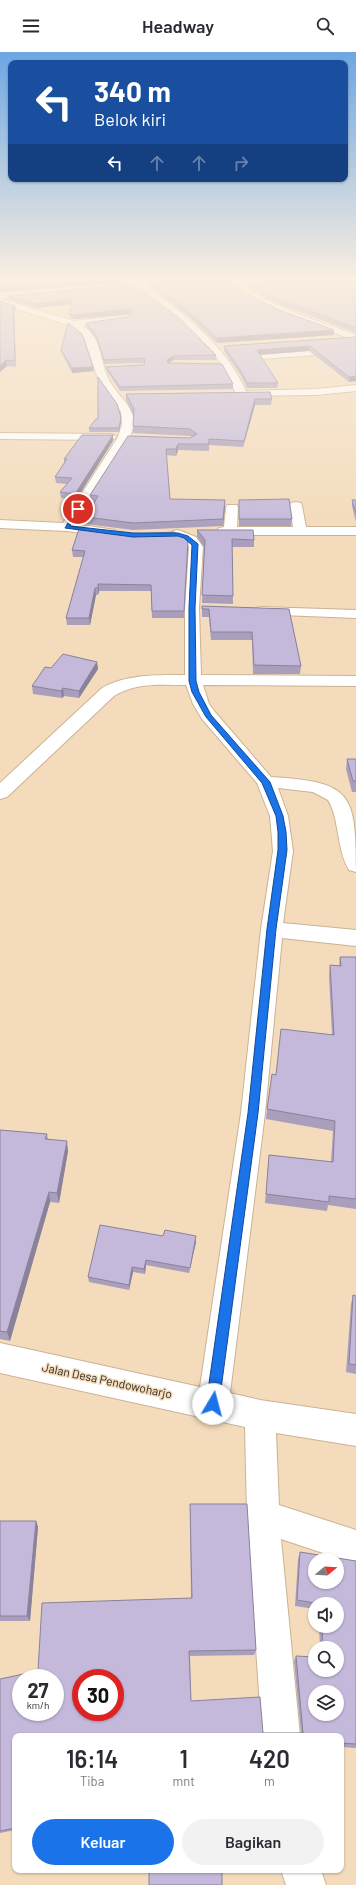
<!DOCTYPE html>
<html lang="id">
<style>
body{margin:0;font-family:Barlow,sans-serif;background:#f2f2f3;color:#2b2b33;height:100vh;display:flex;flex-direction:column;font-size:15px;white-space:nowrap}
*{box-sizing:border-box;margin:0}
p{font-size:13px;color:#7c7c81}
.icon{flex:none;width:22px;height:22px;fill:none;stroke:currentColor;stroke-width:2;stroke-linecap:round;stroke-linejoin:round}
.map{position:relative;flex:1;overflow:hidden}
.sheet{position:absolute;left:12px;top:1681px;width:332px;height:140px;display:flex;flex-direction:column;background:#fff;border-radius:8px;box-shadow:0 1px 3px #0004}
.sheet>*{flex:none}
.guide{position:absolute;left:8px;top:8px;width:340px;height:122px;border-radius:8px;box-shadow:0 1px 3px #0004;background:#1a4fa0;color:#fff;overflow:hidden}
.needle{width:26px;rotate:72deg}
.controls{position:absolute;left:308px;top:1501px;display:grid;gap:8px}
.controls a{display:grid;place-items:center;width:36px;height:36px;border-radius:50%;background:#fff;box-shadow:0 1px 3px #0004;font-size:20px}
.speed{position:absolute;left:12px;top:1617px;display:flex;gap:8px;font-size:20px;font-weight:700;text-align:center}
.speed>*{display:grid;place-content:center;width:52px;height:52px;border-radius:50%;background:#fff;box-shadow:0 1px 3px #0004;line-height:1}
.speed small{font-size:10px;font-weight:400}
.speed .limit{border:6px solid #d22;background:#fff;color:#111}
.pin{position:absolute;display:grid;place-items:center;width:34px;height:34px;color:#fff;margin:-17px;border:2px solid #fff;border-radius:50%;box-shadow:0 1px 4px #0007}
.me{position:absolute;width:44px;margin:-22px;rotate:8deg;stroke-linejoin:round;filter:drop-shadow(0 0 3px #0008)}
.turn{display:flex;align-items:center;gap:14px;height:84px;padding:0 20px;font-size:18px}
.turn .icon{width:52px;height:52px;stroke-width:2.5}
.turn b{display:block;font-size:28px;line-height:34px}
.lanes{display:flex;align-items:center;height:38px;padding:0 20px;background:#0003;justify-content:center;gap:20px;direction:ltr}
.lanes .off{opacity:.35}
.eta{display:flex;justify-content:space-evenly;align-items:center;height:68px;text-align:center}
.eta b{font-size:24px;font-weight:600;line-height:28px}
.action{display:flex;gap:8px;margin-top:auto;padding:8px 20px}
.action a{flex:1;height:46px;border-radius:24px;background:#1a73e8;color:#fff;font-size:16px;font-weight:600;line-height:46px;text-align:center}
.action a+a{background:#f2f2f3;color:#2b2b33}
header{display:flex;justify-content:space-between;align-items:center;height:52px;padding:0 20px;background:#fff;font-size:18px;font-weight:600}
.map>svg:first-child{display:block}
.lines{fill:none;stroke-linecap:round;stroke-linejoin:round}
.minor-casing{stroke:#cab394;stroke-width:2}
.minor{fill:#fff;fill-rule:evenodd}
.wall{fill:#a99fbc}
.shaded-wall{fill:#898299}
.building{fill:#c4b9db;stroke:#898299;fill-rule:evenodd}
.route{fill:#1a73e8;stroke:#114b97}
.labels{text-anchor:middle;stroke-width:3;stroke-linejoin:round;paint-order:stroke}
.near-street-label{font-size:12px;fill:#362d21;stroke:#f3dbbb}
</style>
<header><svg class="icon" aria-label="menu" viewBox="0 0 24 24"><path d="M4 6h16M4 12h16M4 18h16"/></svg>Headway<svg class="icon" aria-label="search" viewBox="0 0 24 24"><circle cx="10" cy="10" r="6"/><path d="M15 15l6 6"/></svg></header>
<div class="map">
<svg width="356" height="1833" viewBox="0 0 356 1833">
<rect width="100%" height="100%" fill="#f3dbbb"/>
<g class="lines">
<g class="minor-casing">
<path id="minor" d="M129,227h9l1,2 52,-2 -4,3 -42,3c40,29 80,60 101,106l70,-2 40,-4v6l-40,4 -79,1c-5,-10 -9,-22 -16,-32 -21,-32 -55,-55 -86,-78l-134,13 73,22 56,-6 2,2 -2,2 -3,1 -44,6c19,11 17,36 26,54 6,12 18,21 23,33 3,8 1,16 -2,24l-55,87 40,6 2,3 -2,3 -5,1 -43,-6 -67,-3v-8l63,3 55,-86 4,-13 -1,-12 -23,-33 -14,-42 -13,-11 -71,-22v-11l131,-11z
M226,227h9c34,29 80,40 121,56v6l-95,-36 -20,-12z
M254,227h29l-4,3 -22,2 -3,-1z
M341,296l5,3 -2,2 -112,8 -5,-3 5,-3z
M0,381l111,1 6,3 -6,3 -111,-1z
M296,450l5,1 1,3 4,21h50v8h-132l-5,-1 -2,-3 2,-3 5,-1 2,-19 1,-3h10l1,3 -1,19h56l-3,-21 1,-3z
M178,478l18,7 7,10 -4,61 2,67 155,1v10l-153,-1 6,19 6,8 56,65c81,5 85,16 85,95l-7,-2c-13,-22 -9,-50 -21,-70l-15,-8 -35,-4 10,28 5,35 -10,72 73,7v16l-74,-8 -17,175 -35,280 30,7 96,14v32l-80,-13 3,72 77,25v34l-75,-25 19,197h-38l-15,-220 -2,-89 -245,-54v-30l200,44 41,-274 20,-184 12,-78 -3,-35 -13,-33 -55,-64 -9,-15 -7,-19c-25,0 -50,-3 -72,11l-107,101 -7,2v-16l102,-95c25,-14 55,-13 83,-13v-67l4,-61c-4,-7 -13,-7 -18,-13l2,-3z
M261,555l95,3v8l-100,-4 -2,-3 2,-3z
M281,1818h40l5,15h-40z"/>
</g>
<use href="#minor" class="minor"/>
</g>
<path class="wall" d="M238,227h15l4,2 99,-2v54l-88,-33z
M149,230l87,4 13,9 30,15 55,20v5l-117,8 -30,-28 -38,-29z
M134,232l82,71v5h-43l-4,3 64,21v5l-113,2 -13,-20 -1,-4 38,-2v-2l-40,1 -7,-24 -10,-13 -1,-4 41,-6 4,-1v-1l-1,-1 -56,5 -4,-1 -1,-4 3,-10 -36,4 -27,-8 -1,-4z
M0,249l15,5 1,4 -2,1 2,56 -9,-1 -7,6z
M356,285l-7,45 -40,-31 -49,4 18,28 -1,5h-30l-6,-12 -17,-25v-5z
M61,298l32,17 1,4 -22,2 -10,-19z
M126,342l146,5 -1,6h-16l-12,42 -34,-2v6l-31,-1 -2,6 -10,-1 4,44 55,7 -2,20 -90,4 -47,-6v-7l8,-14 -4,-1v-7l38,-59 62,2 2,-1 -2,-1 -57,-3v-18l-7,-15z
M121,369l-2,11h-30v-4z
M113,383v6l-37,59 -15,-2 -1,-6 7,-8 -11,-1 -1,-6 9,-14v-4z
M239,448l53,19 -1,7h-52z
M352,448h4v22l-4,-16z
M197,478l57,10v7h-22l1,57 -31,-1 2,-56 -7,-10z
M187,495l-3,71h-32l-1,-27h-52l-1,4h-2l-6,30h-23l-1,-7 18,-61h-11l-1,-7z
M202,554l87,3 12,57 -1,8h-47l-1,-34h-41l-2,-23h-7z
M97,610l1,7 -19,29 -15,-2 -2,2 -29,-4 -1,-8 19,-18z
M347,707h9v33h-4l-6,-23z
M340,905h16v252l-28,-4 -1,6 -62,-8 4,-48 62,7 2,-31 -67,-12 1,-10 9,-34 56,-40 -3,-60 1,-10 9,1z
M0,1078l47,4 1,5 20,12 -9,52 -9,-1 -40,139 -10,-2z
M196,1190l-7,31 -43,-8 -1,9 -12,-2 -4,18 -40,-8 -1,-5z
M353,1243l3,1v78l-10,-2 5,-68z
M190,1452l66,146 -2,5 -64,1 1,45 72,32h38l-7,-72 2,-5 19,14 22,-22h-17l-1,-22h18v-22h-22v5l-20,-3 3,-47 2,-7 56,9v187l-15,-1v-11h-326v94l-15,3v-154l38,-8 153,-73z
M0,1469h36l2,6 -8,94h-30z"/>
<path class="shaded-wall" d="M90,227h39l-1,2 -128,11v-5z
M72,247l1,5 -37,4v-4z
M13,254h2l1,4 -2,1 2,56z
M130,257v5l-56,5v-4z
M334,278v5l-117,8v-5z
M310,294l-1,5 -52,4v-5z
M173,304v4l-6,5v-5z
M6,308l1,6 -7,6v-6z
M93,315l1,4 -22,2v-5z
M356,324v5l-7,1v-5z
M255,347v6l-12,42 1,-6z
M121,365v4l-2,11v-4z
M113,383v6l-37,59 -1,-6z
M178,392v6l-2,6v-7z
M225,448v6l-2,20v-7z
M98,532l1,7 -1,4z
M95,536l1,7 -6,30 -1,-7z
M97,610l1,7 -19,29v-7z
M63,636l1,8 -2,2 -1,-7z
M67,1089l1,10 -9,52 -2,-10z
M49,1140l1,10 -40,139 -3,-9z
M196,1184v6l-7,31 1,-5z
M146,1208v5l-1,9 -1,-5z
M132,1215l1,5 -4,18v-5z
M36,1469l2,6 -8,94 -3,-5z"/>
<path class="building" d="M0,227h90l-90,8z
M181,227h48l7,7 13,9 30,15 55,20 -117,8 -30,-28 -38,-28z
M245,227h8l4,2 17,-2h82v49l-88,-33z
M134,232l45,34 37,37 -43,1 -6,4 1,3 54,1 11,20 -113,3 -14,-20 38,-2 1,-7 -41,2 -8,-25 -10,-12 41,-6 4,-1 2,-4 -3,-3 -56,6 -5,-1 3,-15 -36,5 -28,-8z
M0,249l15,5h-2l2,55 -9,-1 -6,6z
M68,271l14,11 11,33 -21,1 -11,-18z
M356,283v41l-7,1 -39,-31 -53,4 21,33h-31l-6,-12 -17,-25 132,-9z
M98,325l19,27 4,13 -2,11h-30l7,-9h2z
M270,340l2,7h-17l-11,42 -35,-2v5h-31l-2,5h-10l4,50 55,1 -2,19 -90,4 -47,-6 12,-21 -8,-1 38,-59 62,2 7,-4 -7,-5 -57,-3 1,-17 -8,-15z
M82,383h31l-38,59 -15,-2 12,-14 -17,-1 12,-18h-3z
M289,447l3,20h-53v-19z
M352,448h4v13z
M79,477l54,5 41,-2 11,6 3,3 -4,70h-32l-1,-26 -53,-1v4h-3l-6,30h-23l19,-67 -13,-1z
M197,478h56l1,10 -22,-1 1,57 -31,-1 3,-55z
M202,554l87,3 12,57 -47,-1 -2,-33h-41l-2,-23h-7z
M63,602l34,8 -18,29 -16,-3 -2,3 -29,-5 13,-19 6,1z
M347,707h9v22h-3z
M340,905h16v242l-27,-3v6l-63,-8 3,-39 64,7 2,-41 -68,-12 5,-35 4,1 5,-46 53,6 -4,-70 11,1z
M0,1078l47,4 -2,5 22,2 -10,52 -8,-1 -42,140 -7,-1z
M100,1173l63,11 2,-6 31,6 -6,32 -44,-8 -2,9 -12,-2 -3,18 -41,-8z
M353,1243l3,1v69l-7,-1z
M190,1452h57l9,146 -67,1 2,50 69,-4 3,36h40l-7,-77 19,1v13h22v-22h-14l-1,-22h15v-22h-16l-24,-4 3,-48 56,9v183l-15,-1v-7h-326v92l-15,3v-152l38,-8 4,-68 150,-5zM315,1508h22v22h-22zM21,1626h34v34h-34zM81,1626h34v34h-34zM315,1640h22v22h-22z
M0,1469h36l-9,95h-27z
M149,1818h73v15h-73z"/>
<linearGradient id="sky" x2="0" y2="1"><stop stop-color="#6da6e3"/><stop offset="0.47" stop-color="#faefe0"/><stop offset="1" stop-color="#faefe0" stop-opacity="0"/></linearGradient>
<rect width="356" height="484" fill="url(#sky)"/>
<path class="route" d="M78,455l3,2 -11,17 63,7h45l10,3 10,8 -3,64 1,73 3,11 12,23 59,67 13,34 3,16 1,18 -11,79 -18,184 -39,291 -2,4 -4,2 -5,-2 -2,-4 42,-291 19,-184 11,-79v-18l-2,-16 -14,-33 -56,-66 -14,-25 -3,-11v-73l3,-63 -8,-7 -6,-2 -45,1 -68,-9 11,-19z"/>
<g class="labels">
<g class="near-street-label">
<text transform="translate(107 1329) rotate(12)" y="4">Jalan Desa Pendowoharjo</text>
</g>
</g>
</svg>
<div class="controls">
<a><svg class="needle" viewBox="-14 -14 28 28"><path d="M0-13l5 13h-10z" fill="#e53935"/><path d="M0 13l5-13h-10z" fill="#7c7c81"/></svg></a>
<a><svg class="icon" aria-label="sound" viewBox="0 0 24 24"><path d="M4 9h4l5-4v14l-5-4H4zM17 9q2 3 0 6"/></svg></a>
<a><svg class="icon" aria-label="search" viewBox="0 0 24 24"><circle cx="10" cy="10" r="6"/><path d="M15 15l6 6"/></svg></a>
<a><svg class="icon" aria-label="layers" viewBox="0 0 24 24"><path d="M12 4l9 5-9 5-9-5zM3 14l9 5 9-5"/></svg></a>
</div>
<div class="speed"><div>27<small>km/h</small></div><div class="limit">30</div></div>
<div class="pin" style="left:78px;top:457px;background:#d93025"><svg class="icon" aria-label="arrive" viewBox="0 0 24 24"><path d="M6 21V4h12l-3 4 3 4H6"/></svg></div>
<svg class="me" style="left:213px;top:1352px" viewBox="-20 -20 40 40"><circle r="19" fill="#fff"/><path d="M0-13L10 11 0 6-10 11z" fill="#1a73e8"/></svg>
<div class="guide">
<div class="turn"><svg class="icon" aria-label="left" viewBox="0 0 24 24"><path d="M17 20v-9H6M10 6l-5 5 5 5"/></svg><div><b>340 m</b>Belok kiri</div></div>
<div class="lanes"><svg class="icon" aria-label="left" viewBox="0 0 24 24"><path d="M17 20v-9H6M10 6l-5 5 5 5"/></svg><svg class="icon off" aria-label="ahead" viewBox="0 0 24 24"><path d="M12 20V5M6 11l6-6 6 6"/></svg><svg class="icon off" aria-label="ahead" viewBox="0 0 24 24"><path d="M12 20V5M6 11l6-6 6 6"/></svg><svg class="icon off" aria-label="right" viewBox="0 0 24 24"><path d="M7 20v-9h11M14 6l5 5-5 5"/></svg></div>
</div>
<section class="sheet">
<div class="eta">
<div><b>16:14</b><p>Tiba</p></div>
<div><b>1</b><p>mnt</p></div>
<div><b>420</b><p>m</p></div>
</div>
<div class="action"><a>Keluar</a><a>Bagikan</a></div>
</section>
</div>
